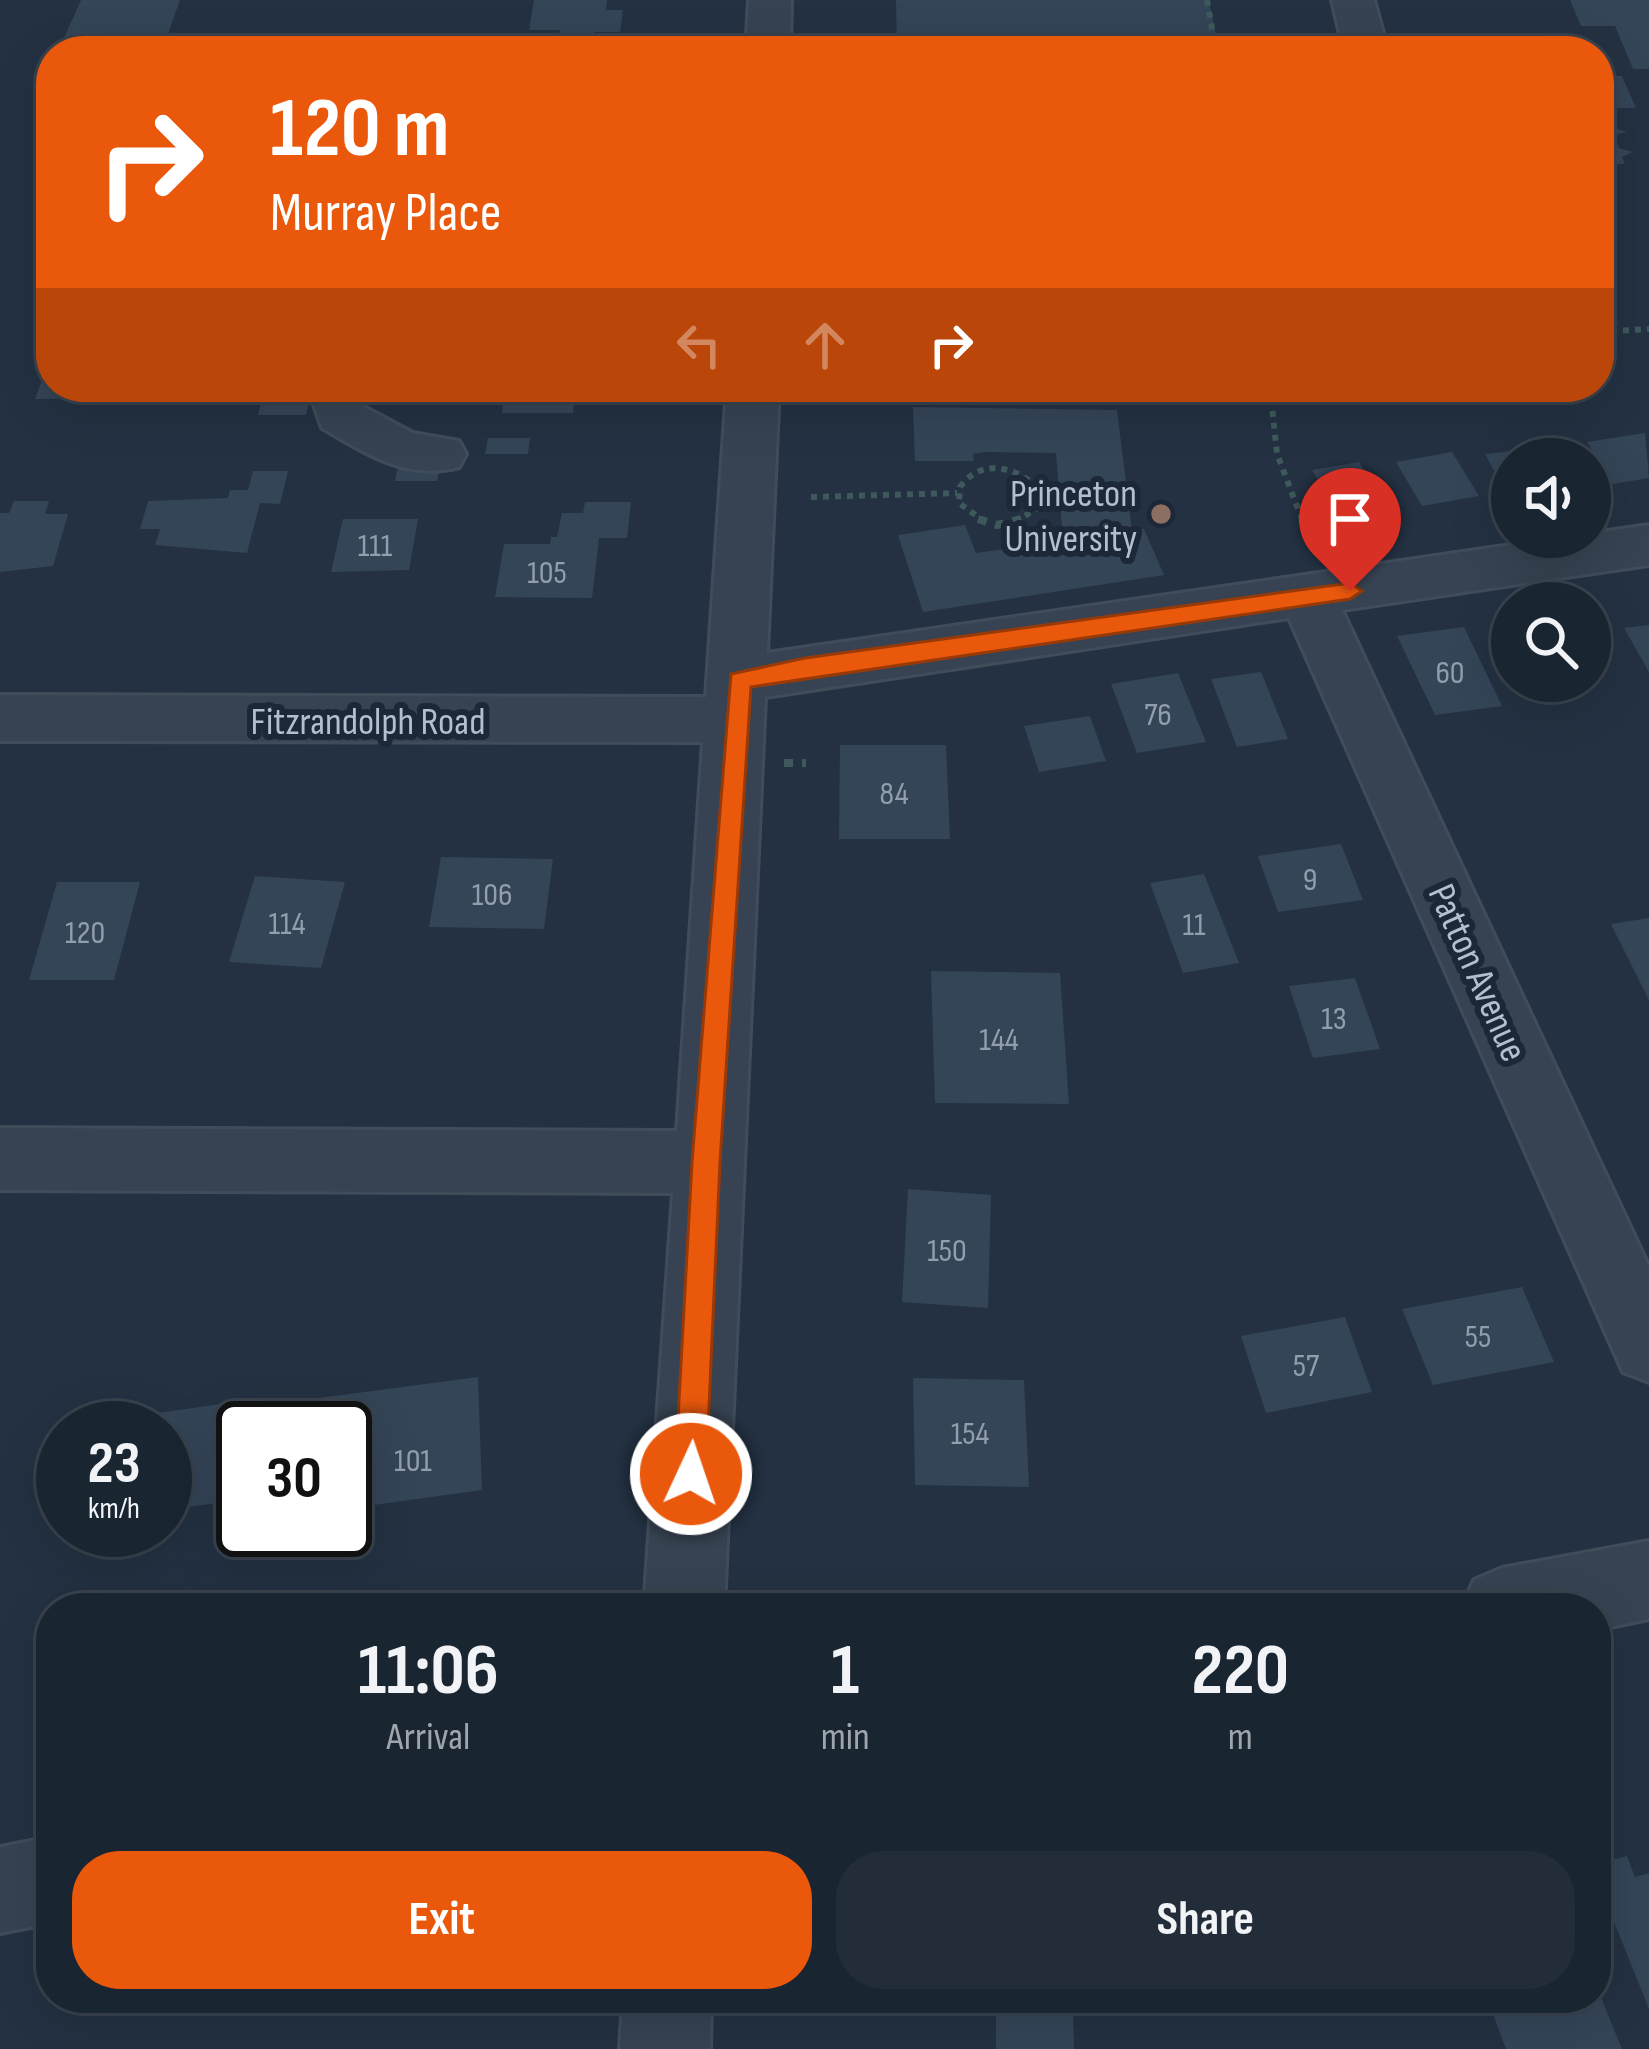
<!DOCTYPE html>
<style>
body{margin:0;font-family:"Sofia Sans Condensed",sans-serif;background:#232d3a;color:#f1f3f6;height:100vh;display:flex;flex-direction:column;font-size:45px;white-space:nowrap}
*{box-sizing:border-box;margin:0}
p{font-size:39px;color:#9fa5ac}
.icon{flex:none;width:66px;height:66px;fill:none;stroke:currentColor;stroke-width:2;stroke-linecap:round;stroke-linejoin:round}
.map{position:relative;flex:1;overflow:hidden}
.side{position:absolute;left:36px;top:1593px;width:1575px;height:420px;display:flex;flex-direction:column;background:#1a2532;border-radius:48px;box-shadow:0 12px 48px #0002,0 0 0 3px #38424d}
.side>*{flex:none}
.banner{position:absolute;left:36px;top:36px;width:1578px;height:366px;border-radius:48px;box-shadow:0 12px 48px #0002,0 0 0 3px #38424d;background:#ea580c;color:#fff;overflow:hidden}
.tools{position:absolute;left:1491px;top:438px;display:grid;gap:24px}
.tools a{display:grid;place-items:center;width:120px;height:120px;border-radius:50%;background:#1a2532;box-shadow:0 12px 48px #0002,0 0 0 3px #38424d;font-size:60px}
.speed{position:absolute;left:36px;top:1401px;display:flex;gap:24px;font-size:60px;font-weight:700;text-align:center}
.speed>*{display:grid;place-content:center;width:156px;height:156px;border-radius:50%;background:#1a2532;box-shadow:0 12px 48px #0002,0 0 0 3px #38424d;line-height:1}
.speed small{font-size:30px;font-weight:400}
.speed .limit{border:6px solid #111;border-radius:18px;background:#fff;color:#111}
.pin{position:absolute;display:grid;place-items:center;width:102px;height:102px;color:#fff;margin:-123px -51px;border-radius:50% 50% 50% 0;rotate:-45deg;box-shadow:0 0 12px #0007}
.pin .icon{rotate:45deg}
.me{position:absolute;width:132px;margin:-66px;rotate:3deg;stroke-linejoin:round;filter:drop-shadow(0 0 9px #0008)}
.turn{display:flex;align-items:center;gap:42px;height:252px;padding:0 36px;font-size:54px}
.turn .icon{width:156px;height:156px;stroke-width:2.5}
.turn b{display:block;font-size:84px;line-height:102px}
.lanes{display:flex;align-items:center;height:114px;padding:0 36px;background:#0003;justify-content:center;gap:60px;direction:ltr}
.lanes .off{opacity:.35}
.eta{display:flex;justify-content:space-evenly;align-items:center;height:204px;text-align:center}
.eta b{font-size:72px;font-weight:700;line-height:84px}
.cta{display:flex;gap:24px;margin-top:auto;padding:24px 36px}
.cta a{flex:1;height:138px;border-radius:48px;background:#ea580c;color:#fff;font-size:48px;font-weight:700;line-height:138px;text-align:center}
.cta a+a{background:#232d3a;color:#f1f3f6}
.map>svg:first-child{display:block}
.building{fill:#344558}
.lines{fill:none;stroke-linecap:round;stroke-linejoin:round}
.minor-casing{stroke:#414c5b;stroke-width:6}
.path-far1{stroke:#3e595b;stroke-width:6;stroke-dasharray:6 6;stroke-linecap:butt}
.path{stroke:#3e595b;stroke-width:8;stroke-dasharray:9 9;stroke-linecap:butt}
.minor{fill:#374352;fill-rule:evenodd}
.route{fill:#ea580c;stroke:#983908;stroke-width:3}
.education-dot{fill:#8d6e63;stroke:#1c2837;stroke-width:4.5}
.labels{text-anchor:middle;stroke-width:12;stroke-linejoin:round;paint-order:stroke}
.number-label{font-size:33px;fill:#929ead}
.poi-label{font-size:39px;fill:#b4becc;stroke:#1c2837;text-anchor:end}
.street-label{font-size:39px;fill:#b4becc;stroke:#1c2837}
</style>
<div class="map">
<svg width="1649" height="2049" viewBox="0 0 1649 2049">
<rect width="100%" height="100%" fill="#233142"/>
<path class="building" d="M81,0h99l-18,51h-104z
M534,0h73l-1,10h17l-3,22h-26l-3,19h-34l3,-21h-31z
M896,0h313l10,51h-322z
M1570,0h79v69h-16l-18,-43h-34z
M1500,35h17l4,10h44l-4,-9h18l3,9h-4l3,6h-115l-2,-6h40z
M1599,76h23l14,32h-25l5,4 -10,4 5,11 16,5 -13,3 5,13 14,4 -11,5 3,7h-26z
M51,356v31h65l-4,11 -77,1z
M265,387h47l-6,28h-48z
M505,387h71l-3,26h-71z
M913,407l204,3 15,120 12,-1 20,46 -241,37 -25,-77 67,-10 11,28 87,-12 -7,-88 -70,-1 -13,2 1,7h-59z
M1645,433l4,45 -36,6 -26,-42z
M488,438h42l-2,16h-43z
M1539,448l6,11h-33v38h-4l-23,-43z
M1452,452l27,44 -57,10 -26,-44z
M399,461h42l-4,20h-42z
M1359,462l34,57 -46,8 -35,-57z
M253,471h35l-8,33 -20,-1 -13,50 -92,-8 5,-16h-20l8,-28 80,-3 2,-8h18z
M14,501h35l-4,13h23l-15,52 -53,6v-59h9z
M585,502h46l-4,36h-28l-7,60 -97,-1 9,-53h46l1,-7h6l5,-24h21z
M343,519h75l-9,51 -78,2z
M1649,625v47l-25,-44z
M1464,627l38,79 -67,9 -38,-79z
M1261,672l27,67 -51,8 -26,-68z
M1178,673l28,69 -69,11 -26,-69z
M1090,716l16,45 -67,11 -15,-46z
M840,745h106l4,94h-111z
M1341,844l22,56 -85,12 -20,-56z
M441,857l112,2 -9,70 -115,-2z
M1204,874l35,89 -56,10 -33,-90z
M255,876l90,6 -24,86 -92,-6z
M57,882h83l-26,98h-85z
M1649,918v82l-38,-76z
M931,971l129,2 9,131 -134,-1z
M1355,978l25,71 -67,9 -24,-72z
M908,1189l83,6 -3,113 -86,-6z
M1522,1287l32,75 -121,23 -31,-76z
M1345,1317l27,75 -106,21 -25,-77z
M478,1377l4,113 -137,19v-81h-27l1,-30z
M913,1378l111,2 5,107 -114,-2z
M221,1404l-4,99 -52,7v-82h-56v-8z
M1627,1856l8,21 14,-4v136l-53,-132v-13z
M1596,1985l26,64h-116l-19,-51h109z
M996,2001l77,4 1,44h-78z"/>
<g class="lines">
<g class="minor-casing">
<path id="minor" d="M749,0h42l-1,51h-44z
M1332,0h42l14,51h-44z
M308,387h52l4,20 49,26 46,8 7,13 -7,13c-52,14 -94,-14 -137,-39z
M727,387h52l-12,266 882,-128v40l-307,45 307,657v115l-26,-10 -334,-754 -524,79 -41,911h-80l29,-415 -673,-3v-62l677,3 26,-389 -703,-1v-46l706,2z
M1649,1541v78l-53,11v-22h-134l12,-28 28,-12z
M51,1837v86l-51,10v-86z
M623,1998h88l-1,51h-90z"/>
</g>
<path class="path-far1" d="M1207,0l9,51
M1599,332l50,-3
M1270,387l7,67 26,68
M811,497l146,-4
M985,522l-26,-19 1,-16c22,-30 55,-20 79,1l-1,20 -23,14"/>
<path class="path" d="M978,519l19,6 25,-6
M1302,519l12,33
M784,763h22"/>
<use href="#minor" class="minor"/>
</g>
<path class="route" d="M1350,583l12,8 -12,8 -599,88 -31,475 -14,312 -4,11 -11,5 -12,-5 -4,-11 17,-312 39,-488 74,-16z"/>
<circle class="education-dot" cx="1161" cy="514" r="12"/>
<g class="labels">
<g class="number-label">
<text x="375" y="556">111</text>
<text x="547" y="583">105</text>
<text x="1450" y="683">60</text>
<text x="1158" y="725">76</text>
<text x="894" y="804">84</text>
<text x="1310" y="890">9</text>
<text x="492" y="905">106</text>
<text x="287" y="934">114</text>
<text x="1194" y="935">11</text>
<text x="85" y="943">120</text>
<text x="1334" y="1029">13</text>
<text x="999" y="1050">144</text>
<text x="947" y="1261">150</text>
<text x="1478" y="1347">55</text>
<text x="1306" y="1376">57</text>
<text x="970" y="1444">154</text>
<text x="413" y="1471">101</text>
</g>
<g class="poi-label">
<text x="1137" y="506">Princeton<tspan x="1137" dy="45">University</tspan></text>
</g>
<g class="street-label">
<text x="368" y="734">Fitzrandolph Road</text>
<text transform="translate(1479 972) rotate(66)" y="14">Patton Avenue</text>
</g>
</g>
</svg>
<div class="tools">
<a><svg class="icon" aria-label="sound" viewBox="0 0 24 24"><path d="M4 9h4l5-4v14l-5-4H4zM17 9q2 3 0 6"/></svg></a>
<a><svg class="icon" aria-label="search" viewBox="0 0 24 24"><circle cx="10" cy="10" r="6"/><path d="M15 15l6 6"/></svg></a>
</div>
<div class="speed"><div>23<small>km/h</small></div><div class="limit">30</div></div>
<div class="pin" style="left:1350px;top:591px;background:#d93025"><svg class="icon" aria-label="arrive" viewBox="0 0 24 24"><path d="M6 21V4h12l-3 4 3 4H6"/></svg></div>
<svg class="me" style="left:691px;top:1474px" viewBox="-20 -20 40 40"><circle r="17" fill="#ea580c" stroke="#fff" stroke-width="3"/><path d="M0-11L8 9 0 5-8 9z" fill="#fff"/></svg>
<div class="banner">
<div class="turn"><svg class="icon" aria-label="right" viewBox="0 0 24 24"><path d="M7 20v-9h11M14 6l5 5-5 5"/></svg><div><b>120 m</b>Murray Place</div></div>
<div class="lanes"><svg class="icon off" aria-label="left" viewBox="0 0 24 24"><path d="M17 20v-9H6M10 6l-5 5 5 5"/></svg><svg class="icon off" aria-label="ahead" viewBox="0 0 24 24"><path d="M12 20V5M6 11l6-6 6 6"/></svg><svg class="icon" aria-label="right" viewBox="0 0 24 24"><path d="M7 20v-9h11M14 6l5 5-5 5"/></svg></div>
</div>
<section class="side">
<div class="eta">
<div><b>11:06</b><p>Arrival</p></div>
<div><b>1</b><p>min</p></div>
<div><b>220</b><p>m</p></div>
</div>
<div class="cta"><a>Exit</a><a>Share</a></div>
</section>
</div>
